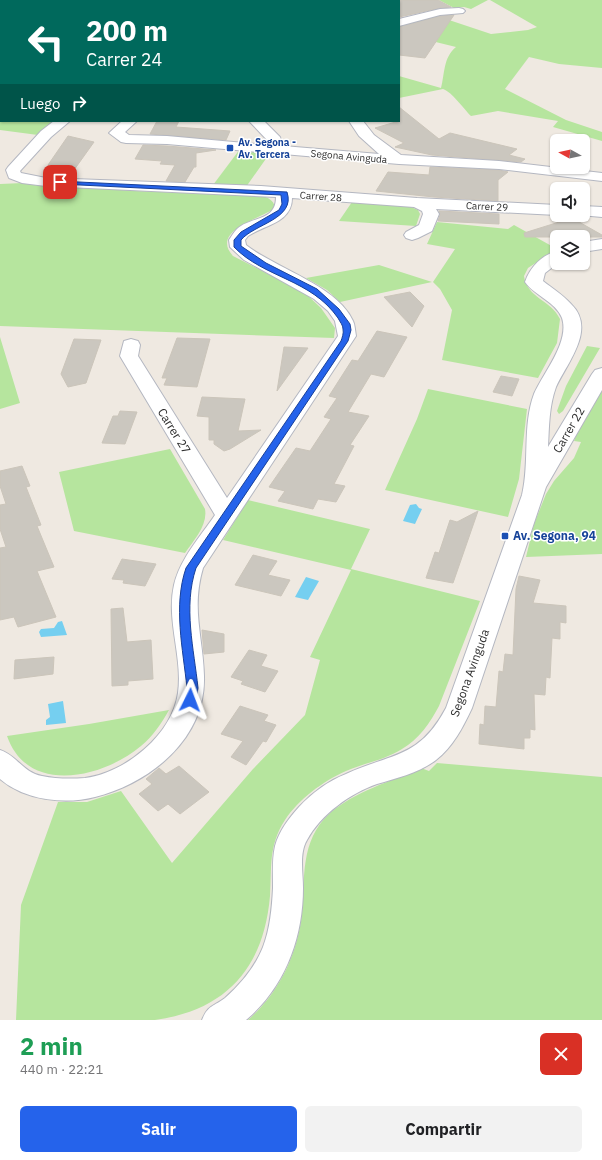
<!DOCTYPE html>
<html lang="es">
<meta charset="utf-8">
<style>
body{margin:0;font-family:"IBM Plex Sans",sans-serif;background:#f2f2f2;color:#202124;height:100vh;display:flex;flex-direction:column;font-size:15px;white-space:nowrap}
*{box-sizing:border-box;margin:0}
p{font-size:13px;color:#757577}
.icon{flex:none;width:22px;height:22px;fill:none;stroke:currentColor;stroke-width:2;stroke-linecap:round;stroke-linejoin:round}
.map{position:relative;height:1020px;overflow:hidden}
.drawer{display:flex;flex-direction:column;background:#fff;flex:1}
.drawer>*{flex:none}
.top-card{position:absolute;left:0px;top:0px;width:400px;height:122px;box-shadow:0 1px 3px #0004;background:#00695c;color:#fff;overflow:hidden}
.needle{width:26px;rotate:278deg}
.controls{position:absolute;left:550px;top:134px;display:grid;gap:8px}
.controls a{display:grid;place-items:center;width:40px;height:40px;border-radius:6px;background:#fff;box-shadow:0 1px 3px #0004;font-size:20px}
.pin{position:absolute;display:grid;place-items:center;width:34px;height:34px;color:#fff;margin:-17px;border-radius:8px;box-shadow:0 2px 6px #0006}
.me{position:absolute;width:44px;margin:-22px;rotate:3deg;stroke-linejoin:round;filter:drop-shadow(0 0 3px #0008)}
.turn{display:flex;align-items:center;gap:14px;height:84px;padding:0 20px;font-size:18px}
.turn .icon{width:52px;height:52px;stroke-width:2.5}
.turn b{display:block;font-size:28px;line-height:34px}
.then{display:flex;align-items:center;height:38px;padding:0 20px;background:#0003;gap:8px;font-size:15px}
.round{display:grid;place-items:center;flex:none;width:42px;height:42px;border-radius:6px;background:#f2f2f2}
.overview{display:flex;align-items:center;justify-content:space-between;height:68px;padding:0 20px}
h1{font-size:24px;font-weight:800;line-height:30px;color:#1e9e55}
.button{display:flex;gap:8px;margin-top:auto;padding:8px 20px}
.button a{flex:1;height:46px;border-radius:6px;background:#2563eb;color:#fff;font-size:16px;font-weight:800;line-height:46px;text-align:center}
.button a+a{background:#f2f2f2;color:#202124}
.map>svg:first-child{display:block}
.green{fill:#b6e59e}
.water{fill:#75cff0}
.lines{fill:none;stroke-linecap:round;stroke-linejoin:round}
.stream{fill:#75cff0;fill-rule:evenodd}
.building{fill:#cbc7bf;stroke:#cbc5ba}
.minor-casing{stroke:#b4b7c1;stroke-width:2}
.minor{fill:#fff;fill-rule:evenodd}
.route{fill:#2563eb;stroke:#184099}
.transit-dot{fill:#1a4fb4;stroke:#fff;stroke-width:1.5}
.labels{text-anchor:middle;stroke-width:3;stroke-linejoin:round;paint-order:stroke}
.far-transit-label{font-size:10px;font-weight:bold;fill:#164399;stroke:#fff;text-anchor:start}
.far-street-label{font-size:10px;fill:#2e2e2e;stroke:#fff}
.street-label{font-size:12px;fill:#2e2e2e;stroke:#fff}
.transit-label{font-size:12px;font-weight:bold;fill:#164399;stroke:#fff;text-anchor:start}
</style>
<div class="map">
<svg width="602" height="1020" viewBox="0 0 602 1020">
<rect width="100%" height="100%" fill="#efe9e1"/>
<path class="green" d="M0,0h85l-84,1v120h53l-16,14 -38,-5z
M439,0h49l-17,9 -7,-2 -10,1z
M490,0h112v68l-43,-4 -30,-7 -24,32 61,31 36,12v9l-49,-14 5,-6 -60,-10 -27,5c-8,-8 -19,-24 -28,-27l-44,9v-22l42,12c4,-15 2,-30 15,-41l-57,-14v-6l3,-2 32,-10 57,19 37,-4 9,-3z
M240,149l30,4 -24,34 -33,-2z
M23,183l112,8 127,5c7,2 11,4 13,11l-3,3c-16,10 -61,22 -39,46l72,37 16,15 14,20 -1,10 -334,-12v-142z
M352,202l59,5 7,3 2,4 -4,12 -77,-5z
M437,222l71,7 6,-4 43,24 -29,19 -4,8c3,22 27,24 36,43l-3,24 -19,35 -96,-18 10,-50 -12,-21 -7,-7 22,-33 -28,-5z
M379,265l53,17 -92,20 -13,-12 -21,-12z
M0,337l20,66 -20,6z
M587,346l13,2 -37,63 -4,3 -2,-3 9,-25z
M602,387v167l-76,3 8,-33 12,-30 8,-13 20,-23 7,-16 -7,-1 7,-19z
M428,389l99,20 -8,70 -11,38 -123,-27 32,-71z
M170,449l35,60c3,16 -11,31 -20,44l-111,-22 -15,-59z
M248,500l122,29 -19,40 129,32 -41,105c-9,17 -20,33 -37,43 -17,11 -38,14 -56,22 -23,10 -48,29 -61,49 -17,26 -13,48 -15,76 -6,71 -43,114 -115,124h-139l5,-115 37,-103h29l34,-11 51,72 81,-94 52,-54 15,-55 -10,-3 41,-87 -128,-30z
M169,710c-8,14 -16,26 -28,36 -38,32 -113,50 -134,-10l82,-12z
M437,763l165,14v243h-354c31,-27 49,-65 54,-106 3,-36 -2,-73 27,-100 26,-23 61,-32 92,-46l8,3z"/>
<path class="water" d="M416,504l3,4 3,1 -7,15 -12,-3 7,-16z
M306,577l13,4 -11,19 -13,-3z
M62,621l5,14 -26,2 -2,-5 2,-3 13,-1 4,-6z
M63,701l3,22 -20,2v-5l4,-3 -2,-13z"/>
<g class="lines">
<path class="stream" d="M11,0h7l-8,1z
M0,3h1v2h-1z
M0,30h1v3h-1z"/>
</g>
<path class="building" d="M399,0h39l13,7 -11,1 -41,9z
M454,15l-29,43 -26,-3v-28l41,-11z
M399,107l40,32 11,-6 67,16 -8,6 16,4 -4,3 -89,-7 -37,-8 9,-4 -29,-15 24,-7z
M157,121h22l-3,6 54,4 -4,9 -76,-6z
M68,136l26,6 -25,35 -24,-1 8,-11h-5z
M143,145l24,1 49,4 -20,3v14h-2l-9,15 -19,-1 9,-16 -15,-1 2,-3 -27,-2z
M430,167l69,3 9,2 -10,8v21l-64,-4 -58,-6 12,-19 41,3z
M439,211l60,3v10l-61,-3 2,-6z
M572,218l30,17v2h-77l-1,-4z
M410,292l14,14 -12,21 -28,-30z
M377,331l30,6 -23,40 -13,-3 -23,38 21,4 -19,29 4,1 -20,38 11,2 -9,16 -18,-3 -5,10 -35,-8 7,-10 -16,-4 27,-39 14,3 21,-32 -7,-2 13,-19 -8,-2 23,-36 6,1z
M177,338l33,1 -13,48 -33,-2 3,-7h-5z
M74,339l27,1 -15,43 -18,4 -7,-13z
M284,347l24,1 -31,43z
M501,376l18,3 -7,17 -19,-4z
M202,397l43,2 -7,32 23,-1 -31,19 -6,2 -10,-7v-4h-5v-23l-12,-1z
M120,411l17,1 -12,32 -23,-1 11,-27h5z
M22,466l8,20 -4,1 15,38 -4,1 17,41 -17,4 19,46 -38,10 -4,-10 -14,3v-72l6,-1 -6,-18v-24l6,-1 -6,-18v-15z
M478,511l-25,72 -27,-5 9,-26 4,1 11,-33 7,2z
M253,555l24,6 -9,14 22,5 -9,16 -46,-11z
M122,559l34,5 -11,22 -22,-3 1,-3 -12,-1z
M519,576l21,4 -7,23 33,3v17l-6,-1v17l-8,-1 -2,40 -4,-1 -1,18 -11,-1 1,36 -5,-1v9h-6v11l-45,-5 1,-20 4,1 1,-19 11,1 3,-36 4,1 2,-18 8,1 3,-66z
M123,608l4,34 24,-2 2,39 -25,2v4l-16,1 -1,-77z
M202,630l22,4v18l-20,2z
M249,650l18,5 -6,11 17,5 -13,21 -24,-8 2,-3 -12,-4z
M54,657l-1,17 -39,5 1,-19z
M240,706l28,9 -4,6 12,4 -10,17 -3,-1 -17,24 -15,-8 12,-16 -22,-7z
M179,766l30,26 -29,22 -12,-10 -10,7 -19,-17 13,-10 -6,-5 13,-11 7,6z"/>
<g class="lines">
<g class="minor-casing">
<path id="minor" d="M139,0h12v1h-12z
M233,0h12l-13,1z
M459,8l4,1 2,2 -2,2 -23,2 -41,11v-7l41,-10z
M54,121h16l-19,16 -31,34 1,2 25,5 215,8 156,12 140,7v10l-121,-6 3,5 -7,17 -14,7 -6,2 -6,-2 -2,-3 2,-3 13,-7 4,-11 -1,-3 -8,-4 -122,-9c0,25 -28,27 -44,38l-3,4 1,5c29,23 92,41 107,76 2,4 2,10 3,15l-153,232c-12,41 0,69 1,108 2,63 -54,107 -109,121 -31,8 -71,3 -95,-18v-29c16,5 24,23 42,26 14,3 29,3 43,2 40,-5 87,-43 93,-85 5,-36 -12,-72 -4,-108 6,-26 26,-48 41,-70l-95,-159 4,-15 7,-2 7,2 2,4 -2,11 89,142 111,-162 -3,-15 -7,-10 -14,-12 -70,-39 -14,-13 -1,-7c2,-3 5,-8 8,-11 14,-13 39,-7 39,-32l-230,-11 -24,-3 -13,-5 -3,-8 2,-3 33,-36z
M122,121h15l-12,11 4,3 38,1 101,9v-4l-19,-20h15l16,16 3,9 96,8 -20,-18 -10,-15h14l11,14 27,20 98,6 103,12v8l-103,-12 -100,-5 -232,-20 -41,-1 -5,-1 -12,-9z
M583,206l19,1v10l-22,-2h3z
M602,239v10l-19,3v-10z
M557,251l1,12 -13,10 -2,8c9,7 20,14 28,23 26,25 -4,59 -15,83 -7,19 -7,40 -8,60l44,-73 3,-4 7,-2v22l-56,97 -74,221c-9,19 -19,39 -36,52 -17,13 -39,18 -59,24 -26,9 -56,30 -70,56 -8,13 -4,33 -4,48 0,50 -18,99 -57,132h-44c6,-15 11,-13 23,-22 16,-14 30,-31 38,-51 7,-18 9,-39 10,-59 0,-14 -1,-29 2,-42 4,-15 14,-28 24,-39 13,-14 29,-26 47,-33 45,-21 73,-15 100,-66l76,-213c8,-33 0,-69 12,-101 9,-21 36,-52 28,-76 -6,-16 -27,-22 -37,-36 5,-15 17,-27 32,-31z"/>
</g>
<use href="#minor" class="minor"/>
</g>
<path class="route" d="M58,181l229,11c9,27 -33,32 -46,48v6l25,17 51,26 22,20 11,15 1,6 -3,11 -152,227c-13,39 -2,81 2,120l-2,12 -6,4 -5,-4 2,-12c-4,-39 -14,-82 -1,-120l155,-227c1,-3 3,-8 2,-12 0,-4 -3,-7 -5,-11 -27,-39 -74,-40 -104,-71v-7l7,-8 38,-22 3,-6 -1,-9 -221,-11h-2z"/>
<g class="transit-dot">
<rect x="226" y="144" width="8" height="8" rx="2"/>
<rect x="501" y="532" width="8" height="8" rx="2"/>
</g>
<g class="labels">
<g class="far-transit-label">
<text x="238" y="146">Av. Segona -<tspan x="238" dy="12">Av. Tercera</tspan></text>
</g>
<g class="far-street-label">
<text transform="translate(349 156) rotate(5)" y="4">Segona Avinguda</text>
<text transform="translate(321 196) rotate(4)" y="4">Carrer 28</text>
<text transform="translate(487 206) rotate(3)" y="4">Carrer 29</text>
</g>
<g class="street-label">
<text transform="translate(569 430) rotate(-60)" y="4">Carrer 22</text>
<text transform="translate(174 431) rotate(58)" y="4">Carrer 27</text>
<text transform="translate(470 673) rotate(-70)" y="4">Segona Avinguda</text>
</g>
<g class="transit-label">
<text x="513" y="540">Av. Segona, 94</text>
</g>
</g>
</svg>
<div class="controls">
<a><svg class="needle" viewBox="-14 -14 28 28"><path d="M0-13l5 13h-10z" fill="#e53935"/><path d="M0 13l5-13h-10z" fill="#757577"/></svg></a>
<a><svg class="icon" aria-label="sound" viewBox="0 0 24 24"><path d="M4 9h4l5-4v14l-5-4H4zM17 9q2 3 0 6"/></svg></a>
<a><svg class="icon" aria-label="layers" viewBox="0 0 24 24"><path d="M12 4l9 5-9 5-9-5zM3 14l9 5 9-5"/></svg></a>
</div>
<div class="pin" style="left:60px;top:182px;background:#d93025"><svg class="icon" aria-label="arrive" viewBox="0 0 24 24"><path d="M6 21V4h12l-3 4 3 4H6"/></svg></div>
<svg class="me" style="left:190px;top:700px" viewBox="-20 -20 40 40"><path d="M0-17L14 15 0 8-14 15z" fill="#2563eb" stroke="#fff" stroke-width="4"/></svg>
<div class="top-card">
<div class="turn"><svg class="icon" aria-label="left" viewBox="0 0 24 24"><path d="M17 20v-9H6M10 6l-5 5 5 5"/></svg><div><b>200 m</b>Carrer 24</div></div>
<div class="then">Luego<svg class="icon" aria-label="right" viewBox="0 0 24 24"><path d="M7 20v-9h11M14 6l5 5-5 5"/></svg></div>
</div>
</div>
<section class="drawer">
<div class="overview"><div><h1>2 min</h1><p>440 m · 22:21</p></div><a class="round" style="background:#d93025;color:#fff"><svg class="icon" aria-label="close" viewBox="0 0 24 24"><path d="M6 6l12 12M18 6L6 18"/></svg></a></div>
<div class="button"><a>Salir</a><a>Compartir</a></div>
</section>
